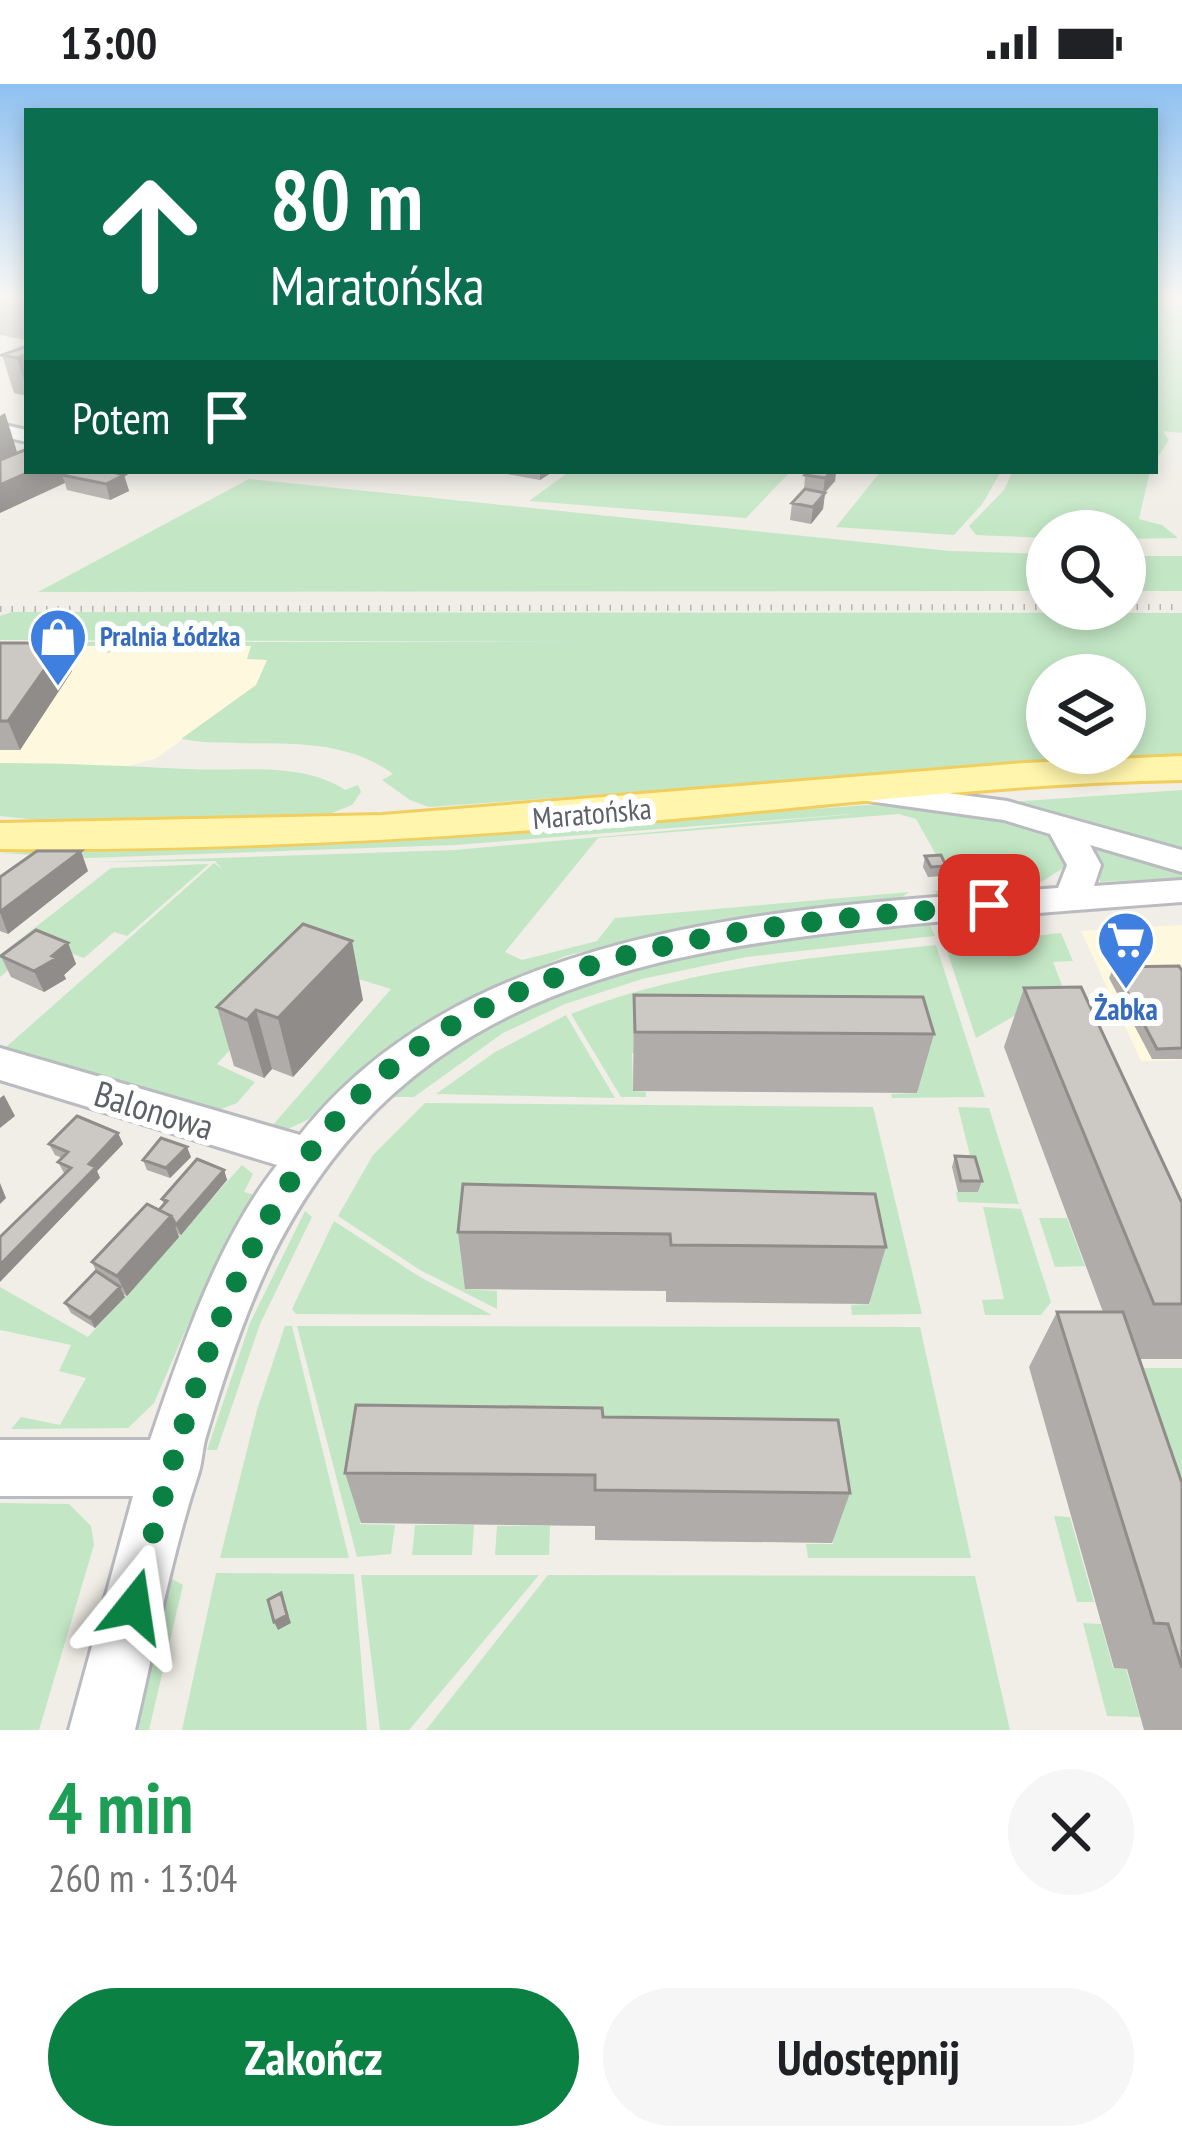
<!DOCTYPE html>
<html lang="pl">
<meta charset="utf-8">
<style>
body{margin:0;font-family:"PT Sans Narrow",sans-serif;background:#f6f6f6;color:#202124;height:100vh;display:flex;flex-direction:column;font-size:45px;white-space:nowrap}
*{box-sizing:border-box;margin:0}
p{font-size:39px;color:#757577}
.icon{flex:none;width:66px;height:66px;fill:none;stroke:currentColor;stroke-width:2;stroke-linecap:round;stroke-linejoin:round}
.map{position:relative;height:1646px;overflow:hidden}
.drawer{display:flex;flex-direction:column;background:#fff;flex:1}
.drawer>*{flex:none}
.banner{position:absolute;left:24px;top:24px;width:1134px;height:366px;border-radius:0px;box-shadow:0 6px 18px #0003;background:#0b6e4f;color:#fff;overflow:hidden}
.fabs{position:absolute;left:1026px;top:426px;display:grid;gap:24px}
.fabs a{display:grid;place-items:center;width:120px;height:120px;border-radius:50%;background:#fff;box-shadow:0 6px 18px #0003;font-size:60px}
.pin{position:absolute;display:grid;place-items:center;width:102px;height:102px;color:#fff;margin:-51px;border-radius:24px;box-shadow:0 6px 18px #0006}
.me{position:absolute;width:132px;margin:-66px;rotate:15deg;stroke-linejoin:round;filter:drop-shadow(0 0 9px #0008)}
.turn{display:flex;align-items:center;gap:42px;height:252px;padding:0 48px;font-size:54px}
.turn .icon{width:156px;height:156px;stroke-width:2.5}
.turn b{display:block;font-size:84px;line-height:102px}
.then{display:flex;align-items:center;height:114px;padding:0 48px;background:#0003;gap:24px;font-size:45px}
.round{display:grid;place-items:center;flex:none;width:126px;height:126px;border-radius:63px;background:#f6f6f6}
.head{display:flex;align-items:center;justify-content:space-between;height:204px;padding:0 48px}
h1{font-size:72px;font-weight:700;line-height:90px;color:#1e9e55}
.action{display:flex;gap:24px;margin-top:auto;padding:24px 48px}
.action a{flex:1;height:138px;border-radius:72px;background:#0b8043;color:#fff;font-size:48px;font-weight:700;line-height:138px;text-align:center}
.action a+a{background:#f6f6f6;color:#202124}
.status{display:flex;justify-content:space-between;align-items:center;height:84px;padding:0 60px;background:#fff;direction:ltr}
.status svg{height:33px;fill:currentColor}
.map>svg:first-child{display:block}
.commercial{fill:#fef8de}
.green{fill:#c3e7c5;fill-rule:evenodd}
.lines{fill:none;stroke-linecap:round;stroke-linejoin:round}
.minor-casing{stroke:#b9bbc0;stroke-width:6}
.major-casing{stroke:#f1ce5e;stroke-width:6}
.minor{fill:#fff;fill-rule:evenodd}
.major{fill:#fff5ad;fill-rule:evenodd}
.rail{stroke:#b5b5b7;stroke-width:6;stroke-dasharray:1.5 10;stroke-linecap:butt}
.wall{fill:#afaca9}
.shaded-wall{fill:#8f8c89}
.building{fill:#ccc8c4;stroke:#8f8c89;stroke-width:3}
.route{stroke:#0b8043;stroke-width:21;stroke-dasharray:0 37.8}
.labels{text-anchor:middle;stroke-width:12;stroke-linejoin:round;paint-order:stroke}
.far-shop-label{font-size:27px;font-weight:bold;fill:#366cbe;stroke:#fff;text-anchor:start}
.street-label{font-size:30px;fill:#5e6167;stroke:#fff}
.shop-label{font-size:30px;font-weight:bold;fill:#366cbe;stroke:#fff}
.near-street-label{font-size:36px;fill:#5e6167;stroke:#fff}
</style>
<div class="status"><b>13:00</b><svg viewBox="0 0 49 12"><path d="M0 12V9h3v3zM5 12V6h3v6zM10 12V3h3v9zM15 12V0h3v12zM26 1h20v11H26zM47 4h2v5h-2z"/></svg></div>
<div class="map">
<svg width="1182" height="1646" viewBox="0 0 1182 1646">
<rect width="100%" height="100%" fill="#f0eee6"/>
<path class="commercial" d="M0,559h277l-21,43 -99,72 -157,45z
M1182,841v135l-41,1 -60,-130z"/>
<path class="green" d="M1155,212l27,6v131l-19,-2 6,9 -14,21z
M570,387h221l-45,47 -217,-17z
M881,387h120l-18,32 -29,32 -118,-8z
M1013,387h137l-11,48 23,6 16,13 -53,1v-8h-78v7l-71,-3 -7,-9 35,-36z
M249,395l701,72 97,3v37l-1009,1z
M1125,472h57v35h-57z
M12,528l1170,1v144l-88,2 -665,48 -19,-7 -28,-20 11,-6c-62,-46 -142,-23 -212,-35l75,-54 11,-25 -20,-1 4,-13 -134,1 -10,7 3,-8h-110v-4h591l-591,-2v-24zM1047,591h78v78h-78z
M0,679c63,0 125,3 188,6 50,3 113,-8 157,21l13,-5 3,7 -9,13 -30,12 -267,5 -55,-6z
M1182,706v61l-174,-49z
M867,721c62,2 121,10 180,28l21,32 -35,22 -95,9 -3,-5h6l8,-13 -33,-59 -17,-5 -301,24 -93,114 17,8 75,-19 18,-23 294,-26 -11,8 -176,19 -157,37 -110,49 -63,40 -85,75 -19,9 -16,-3 119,-137 -82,-25 -92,100 38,18 -18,21 -18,7 -214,-62 209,-185 8,6 -7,-8 -116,1 356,-12 410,-37 -411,32 -367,13 -87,-5 437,-15z
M1085,756l97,31v7l-82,4v-17z
M209,780l-82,72 -13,-4 -30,26 -43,-15 -41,34v-22l111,-87z
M930,841l5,11 -189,21 -104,22 -77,25 -62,29 -89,64h-24c161,-139 337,-152 540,-172z
M1061,849l12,28 -20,1 10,26 -87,50 -31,-93z
M936,861l49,152 -93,1 -1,-4 27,-1 -10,-38 -276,-2 1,38 13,1v5h-25l-50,-83c117,-47 241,-56 365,-69z
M566,931l49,83 -179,-4 59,-42z
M425,1019l448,4 49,207 -70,1 -1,-10 19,-1 -10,-53 -390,-10 -5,48 32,2v18l-77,-39 -82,-54 35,-61z
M958,1023l31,1 30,96 -61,-2 -2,-10h23z
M242,1081l11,9 -9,18 11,3 -46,81 -55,127 -26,25 -117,1 10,-12 39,8 26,-47 -27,-7 12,-26 -71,-15v-43l88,50z
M983,1123l38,2 30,93 -10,13h-56l-3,-15 22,-1z
M305,1127l7,6 -52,107 -43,126h-10l43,-127z
M1039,1134h28l18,48 -30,1z
M334,1137l86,56 72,38 -196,-1 -4,-5z
M285,1242h7l57,232h-129l37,-148z
M297,1242l623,1 51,231h-163l-2,-14h27l-9,-72 -454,-13 -10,65 35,1 -4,29 -34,3z
M1092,1284h90v286z
M0,1419l69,1 22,22 3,19 -55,185h-39z
M1054,1432l16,1 24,85h-17z
M415,1441h59l-2,30h-60z
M497,1442h53l-1,29h-54z
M216,1489l138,1 13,156h-185z
M361,1491h178l-130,155h-29z
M548,1491l427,1 35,154h-584z
M172,1495l11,6 -34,145h-14z
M1083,1539l18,1 12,44 13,1 14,48 -33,-1z"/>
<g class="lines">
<g class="minor-casing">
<path id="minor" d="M0,340l27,6v12l-27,-6z
M865,698l142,19 175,49v22l-92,-27 11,20 -7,21 88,-6v22c-109,8 -218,16 -326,28 -252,28 -466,85 -586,331 -27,57 -47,118 -65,179 -3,12 -3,24 -7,35 -27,82 -43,170 -63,255h-66l64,-234h-133v-56h150c32,-93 66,-197 127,-275l-277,-85v-32l300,87c171,-217 505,-228 758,-247l9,-23 -17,-31 -46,-14 -150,-21 -5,-7 5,-7z"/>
</g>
<g class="major-casing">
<path id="major" d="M1182,672v24c-170,3 -339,24 -509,39 -224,19 -448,32 -673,30v-26l382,-8 643,-52z"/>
</g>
<use href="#minor" class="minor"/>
<use href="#major" class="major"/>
<path class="rail" d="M1125,523h57
M0,525l1047,-2"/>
</g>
<path class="wall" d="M0,212l27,3v41l-27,-5z
M27,262v50l-13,-3 -12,-38z
M18,369l106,22 5,16 -19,9 -43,-10 -2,-7z
M490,387h64l-14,9z
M809,387h27l-1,10 -10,12 -2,16 -12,15 -21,-4 2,-17 12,-13 1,-15z
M0,559l72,28 -52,79h-20z
M925,772l21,10 -2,10 -16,1 -5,-10z
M88,787l-80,63 -8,-3v-54z
M68,859l8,21 -12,11 2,4 -22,13 -33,-15 -10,-21z
M1114,883l68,4v88h-30l-43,-81z
M1024,904l158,215v156h-43l43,124v247h-38l-17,-61 -13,-1 -85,-301 28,-55h46l-99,-265z
M634,911l300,39 -17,59 -284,-2z
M363,916l-70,77 -21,-8 -8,9 -30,-12 -17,-59z
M118,1049l5,11 -26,27 3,7 -36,-5 -6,-11 4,-4 -7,-3 -6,-11z
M955,1072l27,25 -4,11h-20l-6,-25z
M191,1073l-21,21 -23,-8 -4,-10z
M224,1086l3,10 -46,55 -3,-1 1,3 -52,59 -4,-2 2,3 -30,31 -24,-15 -6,-10 32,-30 -5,-11 67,-52 5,-5 -2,-6z
M463,1100l423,63 -17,57 -203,-2v-11l-201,-2 -7,-57z
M603,1333l247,76 -18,50 -237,-3v-14l-234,-3 -16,-50z"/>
<path class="shaded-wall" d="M27,270v35l-10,-31z
M5,329l13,42 -18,12v-51z
M31,387h59l-28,4 3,8 -65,30v-28z
M540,387h14l-14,9z
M832,387h4l-1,10 -12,13 2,-16z
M124,391l5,16 -19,9 -4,-16z
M825,409l-2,16 -12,15 2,-17z
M63,559l9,28 -52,79 -12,-29z
M81,767l7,20 -80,63 -8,-22z
M352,857l11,59 -70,77 -15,-59z
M68,859l8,21 -12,11 2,4 -22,13 -10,-21z
M256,926l16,59 -8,9 -17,-58z
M4,1011l11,21 -15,12v-30z
M118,1049l5,11 -26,27 3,7 -100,104v-17z
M187,1063l4,10 -21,21 -4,-10z
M224,1086l3,10 -46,55 -5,-10z
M0,1099l6,15 -6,6z
M171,1132l8,21 -52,59 -10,-20z
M120,1203l5,10 -30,31 -5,-10z
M281,1509l10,30 -13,7 -4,-8z"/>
<path class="building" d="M0,212l27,3v8l-27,-5z
M27,262v8l-10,4 -15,-3z
M27,365v22h4l-31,14v-25z
M73,387h36l15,4 -18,9 -44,-9z
M809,387h23l-7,7 -20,-3z
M805,405l20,4 -12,14 -21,-4z
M0,559h63l-55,78h-8z
M37,767h44l-81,61v-35z
M941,771l5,11 -15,1 -6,-11z
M303,840l49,17 -74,77 -22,-8 -9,10 -30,-13z
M36,846l32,13 -16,13 5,2 -23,13 -33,-15z
M1179,882l3,5v77l-25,1 -43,-82z
M1081,903l101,216v101h-28l-130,-316z
M634,911l289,2 11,37 -299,-2z
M77,1032l41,17 -29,31 7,3 -96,98v-28l71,-69 -13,-6 10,-10 -19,-8z
M161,1054l26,9 -21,21 -23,-8z
M955,1072l20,1 7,24h-21z
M197,1075l27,11 -48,55 -5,-9 -12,-6 8,-9 -5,-2z
M463,1100l412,10 11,53 -215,-2 -1,-11 -212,-2z
M147,1120l24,12 -54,60 -25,-14z
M96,1187l24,16 -30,31 -25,-15z
M1057,1228h66l59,171v185l-14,-44 -14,-1z
M356,1321l246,3 1,9 235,3 12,73 -255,-3v-15l-250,-2z
M281,1509l6,22 -13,7 -6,-22z"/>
<linearGradient id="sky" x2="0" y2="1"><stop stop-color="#8ec1f1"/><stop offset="0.48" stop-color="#f8f7f4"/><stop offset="1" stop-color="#f8f7f4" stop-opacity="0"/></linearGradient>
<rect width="1182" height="443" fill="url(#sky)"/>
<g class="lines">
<path class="route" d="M134,1522c41,-155 81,-324 177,-455 155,-210 442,-225 678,-246"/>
</g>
<defs>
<g id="shop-pin" transform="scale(3)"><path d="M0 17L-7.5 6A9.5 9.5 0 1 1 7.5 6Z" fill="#3f7fe0" stroke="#fff"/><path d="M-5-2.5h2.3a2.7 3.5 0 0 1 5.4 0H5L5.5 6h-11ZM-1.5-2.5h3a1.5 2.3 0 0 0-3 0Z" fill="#fff"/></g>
<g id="supermarket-pin" transform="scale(3)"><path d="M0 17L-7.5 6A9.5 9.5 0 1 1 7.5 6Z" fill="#3f7fe0" stroke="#fff"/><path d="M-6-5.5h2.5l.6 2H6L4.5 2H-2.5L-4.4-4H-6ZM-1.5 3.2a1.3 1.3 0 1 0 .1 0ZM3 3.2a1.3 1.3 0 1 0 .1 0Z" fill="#fff"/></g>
</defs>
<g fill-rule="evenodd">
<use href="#shop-pin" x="58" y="553"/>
<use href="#supermarket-pin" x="1126" y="856"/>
</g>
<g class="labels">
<g class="far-shop-label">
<text x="100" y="562">Pralnia Łódzka</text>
</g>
<g class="street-label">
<text transform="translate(592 730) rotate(-5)" y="10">Maratońska</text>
</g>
<g class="shop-label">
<text x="1126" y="936">Żabka</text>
</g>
<g class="near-street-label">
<text transform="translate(154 1026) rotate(17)" y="13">Balonowa</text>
</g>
</g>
</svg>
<div class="fabs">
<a><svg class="icon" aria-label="search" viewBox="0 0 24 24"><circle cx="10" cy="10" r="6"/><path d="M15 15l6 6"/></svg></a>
<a><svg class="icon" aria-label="layers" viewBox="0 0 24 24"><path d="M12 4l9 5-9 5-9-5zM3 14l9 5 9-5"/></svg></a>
</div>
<div class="pin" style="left:989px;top:821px;background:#d93025"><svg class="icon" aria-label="arrive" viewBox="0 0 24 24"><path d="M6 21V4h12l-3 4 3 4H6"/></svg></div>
<svg class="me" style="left:134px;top:1522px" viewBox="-20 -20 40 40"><path d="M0-17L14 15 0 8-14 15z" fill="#0b8043" stroke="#fff" stroke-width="4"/></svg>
<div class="banner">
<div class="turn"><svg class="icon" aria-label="ahead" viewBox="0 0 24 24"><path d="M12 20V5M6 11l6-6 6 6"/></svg><div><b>80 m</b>Maratońska</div></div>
<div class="then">Potem<svg class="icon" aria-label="arrive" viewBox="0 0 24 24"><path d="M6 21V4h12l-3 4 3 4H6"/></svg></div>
</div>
</div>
<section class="drawer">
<div class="head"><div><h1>4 min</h1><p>260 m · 13:04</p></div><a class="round"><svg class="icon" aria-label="close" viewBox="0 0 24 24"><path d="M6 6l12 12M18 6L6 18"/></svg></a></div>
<div class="action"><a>Zakończ</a><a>Udostępnij</a></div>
</section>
